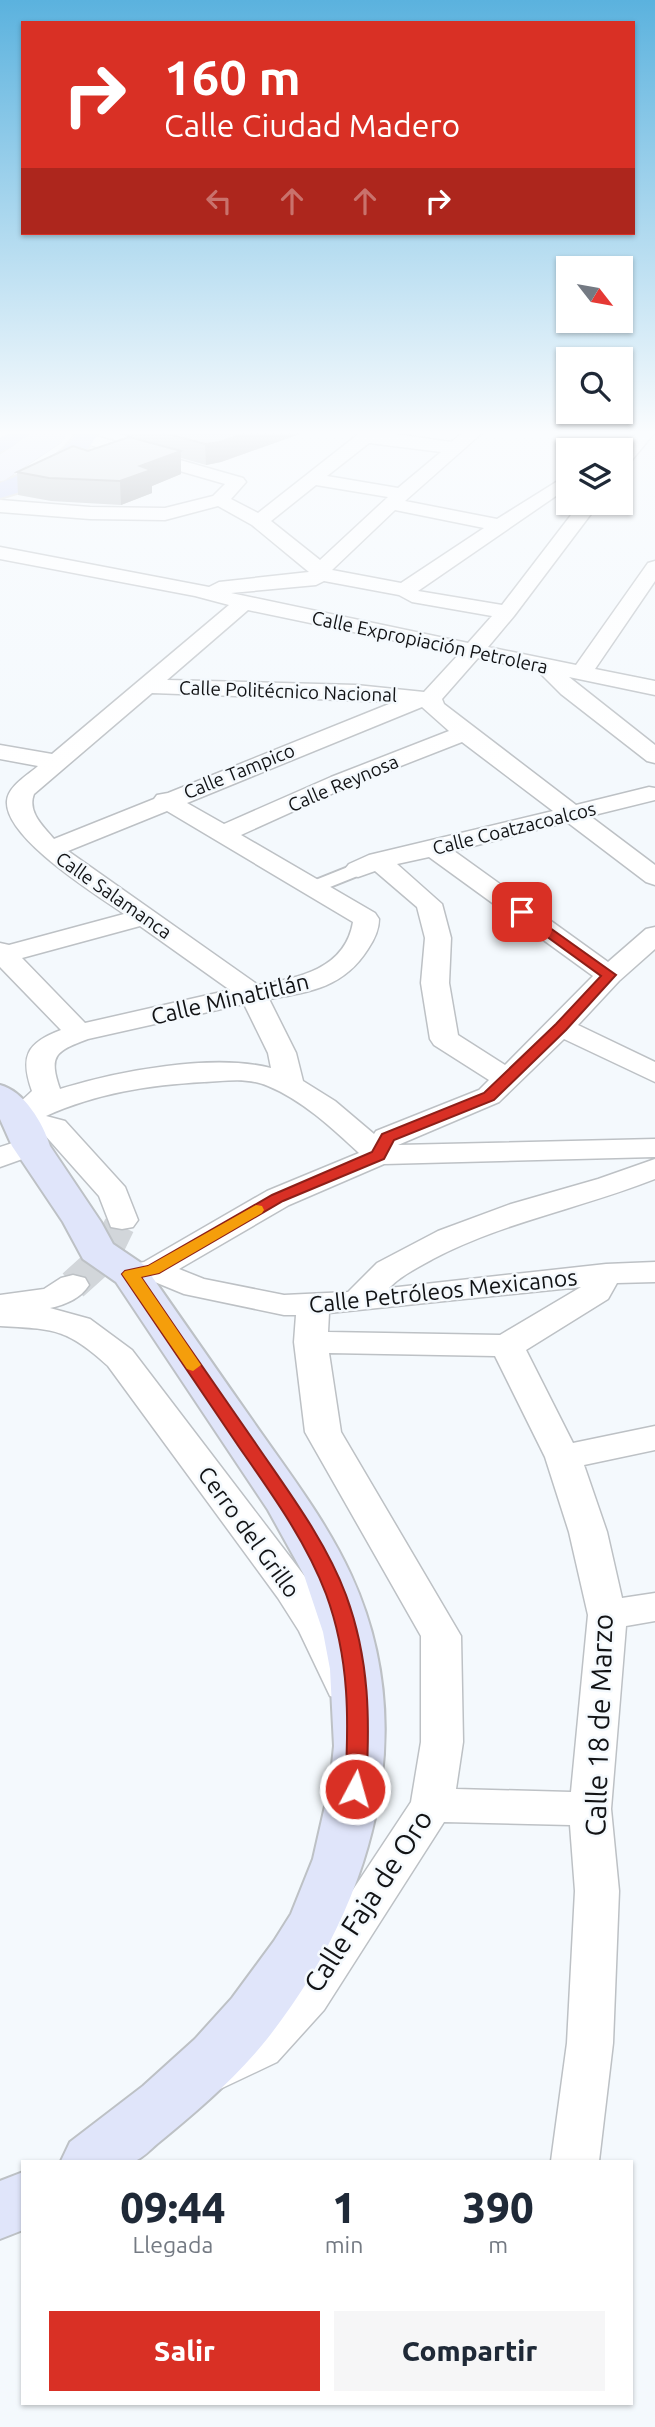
<!DOCTYPE html>
<html lang="es">
<meta charset="utf-8">
<style>
body{margin:0;font-family:Ubuntu,sans-serif;background:#f6f6f7;color:#1f2937;height:100vh;display:flex;flex-direction:column;font-size:26px;white-space:nowrap}
*{box-sizing:border-box;margin:0}
p{font-size:23px;color:#747a83}
.icon{flex:none;width:38px;height:38px;fill:none;stroke:currentColor;stroke-width:2;stroke-linecap:round;stroke-linejoin:round}
.map{position:relative;flex:1;overflow:hidden}
.side{position:absolute;left:21px;top:2160px;width:612px;height:245px;display:flex;flex-direction:column;background:#fff;border-radius:0px;box-shadow:0 2px 5px #0004}
.side>*{flex:none}
.top-card{position:absolute;left:21px;top:21px;width:614px;height:214px;border-radius:0px;box-shadow:0 2px 5px #0004;background:#d93025;color:#fff;overflow:hidden}
.needle{width:46px;rotate:121deg}
.controls{position:absolute;left:556px;top:256px;display:grid;gap:14px}
.controls a{display:grid;place-items:center;width:77px;height:77px;border-radius:0px;background:#fff;box-shadow:0 2px 5px #0004;font-size:35px}
.pin{position:absolute;display:grid;place-items:center;width:60px;height:60px;color:#fff;margin:-30px;border-radius:14px;box-shadow:0 4px 10px #0006}
.me{position:absolute;width:77px;margin:-38px;rotate:6deg;stroke-linejoin:round;filter:drop-shadow(0 0 5px #0008)}
.turn{display:flex;align-items:center;gap:24px;height:147px;padding:0 28px;font-size:32px}
.turn .icon{width:91px;height:91px;stroke-width:2.5}
.turn b{display:block;font-size:49px;line-height:60px}
.lanes{display:flex;align-items:center;height:66px;padding:0 28px;background:#0003;justify-content:center;gap:35px;direction:ltr}
.lanes .off{opacity:.35}
.eta{display:flex;justify-content:space-evenly;align-items:center;height:119px;text-align:center}
.eta b{font-size:42px;font-weight:800;line-height:49px}
.cta{display:flex;gap:14px;margin-top:auto;padding:14px 28px}
.cta a{flex:1;height:80px;border-radius:0px;background:#d93025;color:#fff;font-size:28px;font-weight:800;line-height:80px;text-align:center}
.cta a+a{background:#f6f6f7;color:#1f2937}
.map>svg:first-child{display:block}
.lines{fill:none;stroke-linecap:round;stroke-linejoin:round}
.minor-tunnel{stroke:#d2d6da;stroke-width:31;stroke-dasharray:31 15;stroke-linecap:butt}
.pedestrian-casing{stroke:#bdc1c5;stroke-width:4}
.minor-casing{stroke:#bdc1c5;stroke-width:3}
.secondary-casing{stroke:#bdc1c5;stroke-width:4}
.primary-casing{stroke:#d4d5d5;stroke-width:4}
.pedestrian{fill:#fff;fill-rule:evenodd}
.minor{fill:#fff;fill-rule:evenodd}
.secondary{fill:#e0e5fa;fill-rule:evenodd}
.primary{fill:#c0caf6;fill-rule:evenodd}
.secondary-bridge-casing{stroke:#bdc1c5;stroke-width:25;stroke-linecap:butt}
.secondary-bridge{stroke:#e0e5fa;stroke-width:24}
.wall{fill:#b5babd}
.shaded-wall{fill:#94979a}
.building{fill:#d3d8dc;stroke:#94979a;stroke-width:2}
.route{fill:#d93025;stroke:#8d1f18;stroke-width:2}
.slow{fill:#f59e0b}
.labels{text-anchor:middle;stroke-width:5;stroke-linejoin:round;paint-order:stroke}
.far-street-label{font-size:19px;fill:#121315;stroke:#f4f9fd}
.street-label{font-size:23px;fill:#121315;stroke:#f4f9fd}
.near-street-label{font-size:28px;fill:#121315;stroke:#f4f9fd}
</style>
<div class="map">
<svg width="655" height="2427" viewBox="0 0 655 2427">
<rect width="100%" height="100%" fill="#f4f9fd"/>
<g class="lines">
<path class="minor-tunnel" d="M73,1285l31,-28 18,-37"/>
<g class="pedestrian-casing">
<path id="pedestrian" d="M358,863l7,2 3,4 -3,4 -50,20 -7,-2 -3,-4 3,-4z"/>
</g>
<g class="minor-casing">
<path id="minor" d="M0,432h12l-12,6z
M361,432h20l70,10 13,-10h19l-78,69 92,18 72,-45v13l-151,104 84,14 79,-103h19l-86,114 -26,31 88,18 72,-102 7,-2v20l-60,88 60,12v14l-86,-18 86,68v18l-8,-2 -86,-67 -24,-24 -59,-12 -36,41 2,5 132,101 73,-18 6,1v12l-65,16 65,49v20l-9,-3 -79,-60 -113,29 154,111 38,-33 9,-2v22l-36,32 -41,44 77,37v20l-91,-43 -65,63 -101,43 257,-6v18l-271,7 -95,41 -110,64 25,10 80,16 64,-3 29,-29 61,-32 73,-27 87,-25 57,-20v20c-73,29 -152,43 -222,80 -16,9 -31,16 -44,29l217,-24 49,-2v20l-38,1 -9,16 -82,51 47,93 82,-17v24l-71,15 23,67 15,66 33,-5v28l-29,5 -15,183 8,82 -6,152 -14,118h-48l16,-118 8,-152 -5,-66 -126,-3 -120,188 -47,52 -57,27 -17,-6 -7,-15 7,-15 42,-19 47,-52 119,-180 10,-60v-106l-116,-204 -11,-90 2,-27h-12l-100,-21 -34,-14 -20,4 -12,-3 -4,-7 4,-7 26,-5 123,-71 92,-38c-28,-26 -57,-53 -91,-67 -21,-9 -42,-5 -64,-4 -55,3 -107,11 -158,34l19,5 60,66 13,33 -5,7 -11,2 -11,-2 -12,-31 -56,-63 -36,-9 -4,-6 29,-27c-12,-34 -6,-48 29,-61l-61,-63v-24l9,2 115,-31c-27,-19 -120,-76 -117,-113 1,-15 21,-26 31,-35l-38,-7v-14l52,9 177,-149 -34,-9 -195,-37v-12l209,40 10,-5 90,-10 -57,-47 -34,-19 -53,14 -75,-1 -90,-7v-12l90,7 75,1 48,-12 12,-12 -146,-42 -3,-4 3,-4 6,-1 158,45 3,4 -15,17 27,14zM369,443l72,9 -43,36 -71,-12zM316,485l72,12 -68,63 -49,-39zM395,510l89,18 -83,55 -69,-13zM324,581l75,14 13,7 80,14 -24,27 -237,-50 85,-8zM248,610l211,44 -35,38 -68,-7 -189,-5zM152,693l242,9 -226,91 -11,2 -3,4 -100,40c-11,-13 -27,-27 -20,-45zM422,707l27,24 -118,46 -107,47 -37,-21zM462,742l91,69 -184,44 -20,9 -4,5 4,5 9,3 17,-6 42,36 8,31 -4,45 9,56 4,6 55,35 -10,10 -103,41 -2,3 -39,-33 -32,-20 -7,-28 -27,-54c42,-7 75,-12 99,-50 6,-9 11,-19 11,-30l-4,-6 -134,-78 106,-48zM167,811l186,111c-8,48 -56,56 -95,63l-190,-134zM429,857l164,119 -88,89 -47,-30 -9,-52 2,-45 -9,-34 -45,-40zM140,926l90,64 -145,33 -63,-65zM244,1004l24,49 3,15c-58,-15 -154,3 -211,21 -12,-34 -4,-38 28,-50zM581,1287l-81,48 -172,-3 1,-19zM329,1353l166,3 50,101 24,75 19,83 -17,177 -115,-3 7,-47 -2,-106 -120,-204z
M637,432h18l-28,34 -6,1v-17z
M31,1137l11,3 4,6 -4,6 -42,15v-20z
M73,1275l12,3 4,7c-8,13 -24,20 -39,23l40,11 42,31 174,228 31,51 27,56 -6,11 -14,4 -14,-4 -31,-65 -21,-33 -170,-232c-41,-38 -55,-37 -108,-40v-31l44,-6 17,-11z"/>
</g>
<g class="secondary-casing">
<path id="secondary" d="M0,1085c24,6 43,38 50,61l51,76 12,22 31,21c40,58 80,115 120,172 31,44 64,88 87,138 73,159 19,334 -84,464 -32,40 -71,73 -110,105 -6,5 -15,15 -23,17 -14,4 -56,1 -73,0l9,-19 73,-56 52,-47 37,-41 42,-57 17,-27 22,-55 17,-75 4,-38 -4,-77 -7,-37 -19,-57 -36,-65 -152,-228 -33,-23 -20,-37 -51,-76 -12,-27z
M23,2172v58l-23,9v-58z"/>
</g>
<g class="primary-casing">
<path id="primary" d="M11,432h27l-4,4 -34,16v-14z
M77,432h22c-20,36 -60,56 -99,66v-15c29,-12 61,-23 77,-51z"/>
</g>
<use href="#pedestrian" class="pedestrian"/>
<use href="#minor" class="minor"/>
<use href="#secondary" class="secondary"/>
<use href="#primary" class="primary"/>
<g class="secondary-bridge-casing">
<path id="secondary-bridge" d="M0,469l55,-37"/>
</g>
<use href="#secondary-bridge" class="secondary-bridge"/>
</g>
<path class="wall" d="M114,432h186v2l-79,28 -15,3 -25,-7v16l-29,12v7l-31,12 -70,-4 -33,-6 -1,-23 71,-21 40,-14z"/>
<path class="shaded-wall" d="M248,432h52v2l-79,28 -15,3 -1,-21z
M181,451v23l-29,12v7l-31,12 -1,-24 20,-15z"/>
<path class="building" d="M161,432h87l-28,10 -15,2z
M129,437l52,14 -41,15 11,4 -31,11 -71,-3 -32,-6 56,-26 15,5z"/>
<linearGradient id="sky" x2="0" y2="1"><stop stop-color="#5bb2de"/><stop offset="0.56" stop-color="#fafcfe"/><stop offset="1" stop-color="#fafcfe" stop-opacity="0"/></linearGradient>
<rect width="655" height="772" fill="url(#sky)"/>
<path class="route" d="M522,908l94,67 -50,55 -72,70 -100,40 -10,19 -101,42 -124,72 -18,4c38,56 76,111 115,167 32,47 70,97 90,151 24,65 24,126 20,194l-3,6 -8,2 -7,-2 -3,-6c4,-67 5,-130 -19,-195 -20,-53 -55,-101 -87,-147 -39,-58 -78,-115 -117,-173l3,-3 23,-5 124,-71 100,-43 10,-18 102,-41 72,-69 45,-48 -84,-61v-6z"/>
<path class="slow" d="M256,1205l6,1 2,4 -2,3 -103,60 -18,4 60,88 -8,6 -6,-2 -65,-95 3,-3 23,-5z"/>
<g class="labels">
<g class="far-street-label">
<text transform="translate(430 642) rotate(12)" y="7">Calle Expropiación Petrolera</text>
<text transform="translate(288 691) rotate(2)" y="7">Calle Politécnico Nacional</text>
<text transform="translate(239 771) rotate(-22)" y="7">Calle Tampico</text>
<text transform="translate(343 783) rotate(-23)" y="7">Calle Reynosa</text>
<text transform="translate(514 828) rotate(-14)" y="7">Calle Coatzacoalcos</text>
<text transform="translate(114 895) rotate(35)" y="7">Calle Salamanca</text>
</g>
<g class="street-label">
<text transform="translate(230 999) rotate(-13)" y="8">Calle Minatitlán</text>
<text transform="translate(443 1291) rotate(-6)" y="8">Calle Petróleos Mexicanos</text>
<text transform="translate(249 1532) rotate(54)" y="8">Cerro del Grillo</text>
</g>
<g class="near-street-label">
<text transform="translate(599 1725) rotate(-88)" y="10">Calle 18 de Marzo</text>
<text transform="translate(368 1901) rotate(-57)" y="10">Calle Faja de Oro</text>
</g>
</g>
</svg>
<div class="controls">
<a><svg class="needle" viewBox="-14 -14 28 28"><path d="M0-13l5 13h-10z" fill="#e53935"/><path d="M0 13l5-13h-10z" fill="#747a83"/></svg></a>
<a><svg class="icon" aria-label="search" viewBox="0 0 24 24"><circle cx="10" cy="10" r="6"/><path d="M15 15l6 6"/></svg></a>
<a><svg class="icon" aria-label="layers" viewBox="0 0 24 24"><path d="M12 4l9 5-9 5-9-5zM3 14l9 5 9-5"/></svg></a>
</div>
<div class="pin" style="left:522px;top:912px;background:#d93025"><svg class="icon" aria-label="arrive" viewBox="0 0 24 24"><path d="M6 21V4h12l-3 4 3 4H6"/></svg></div>
<svg class="me" style="left:355px;top:1789px" viewBox="-20 -20 40 40"><circle r="17" fill="#d93025" stroke="#fff" stroke-width="3"/><path d="M0-11L8 9 0 5-8 9z" fill="#fff"/></svg>
<div class="top-card">
<div class="turn"><svg class="icon" aria-label="right" viewBox="0 0 24 24"><path d="M7 20v-9h11M14 6l5 5-5 5"/></svg><div><b>160 m</b>Calle Ciudad Madero</div></div>
<div class="lanes"><svg class="icon off" aria-label="left" viewBox="0 0 24 24"><path d="M17 20v-9H6M10 6l-5 5 5 5"/></svg><svg class="icon off" aria-label="ahead" viewBox="0 0 24 24"><path d="M12 20V5M6 11l6-6 6 6"/></svg><svg class="icon off" aria-label="ahead" viewBox="0 0 24 24"><path d="M12 20V5M6 11l6-6 6 6"/></svg><svg class="icon" aria-label="right" viewBox="0 0 24 24"><path d="M7 20v-9h11M14 6l5 5-5 5"/></svg></div>
</div>
<section class="side">
<div class="eta">
<div><b>09:44</b><p>Llegada</p></div>
<div><b>1</b><p>min</p></div>
<div><b>390</b><p>m</p></div>
</div>
<div class="cta"><a>Salir</a><a>Compartir</a></div>
</section>
</div>
